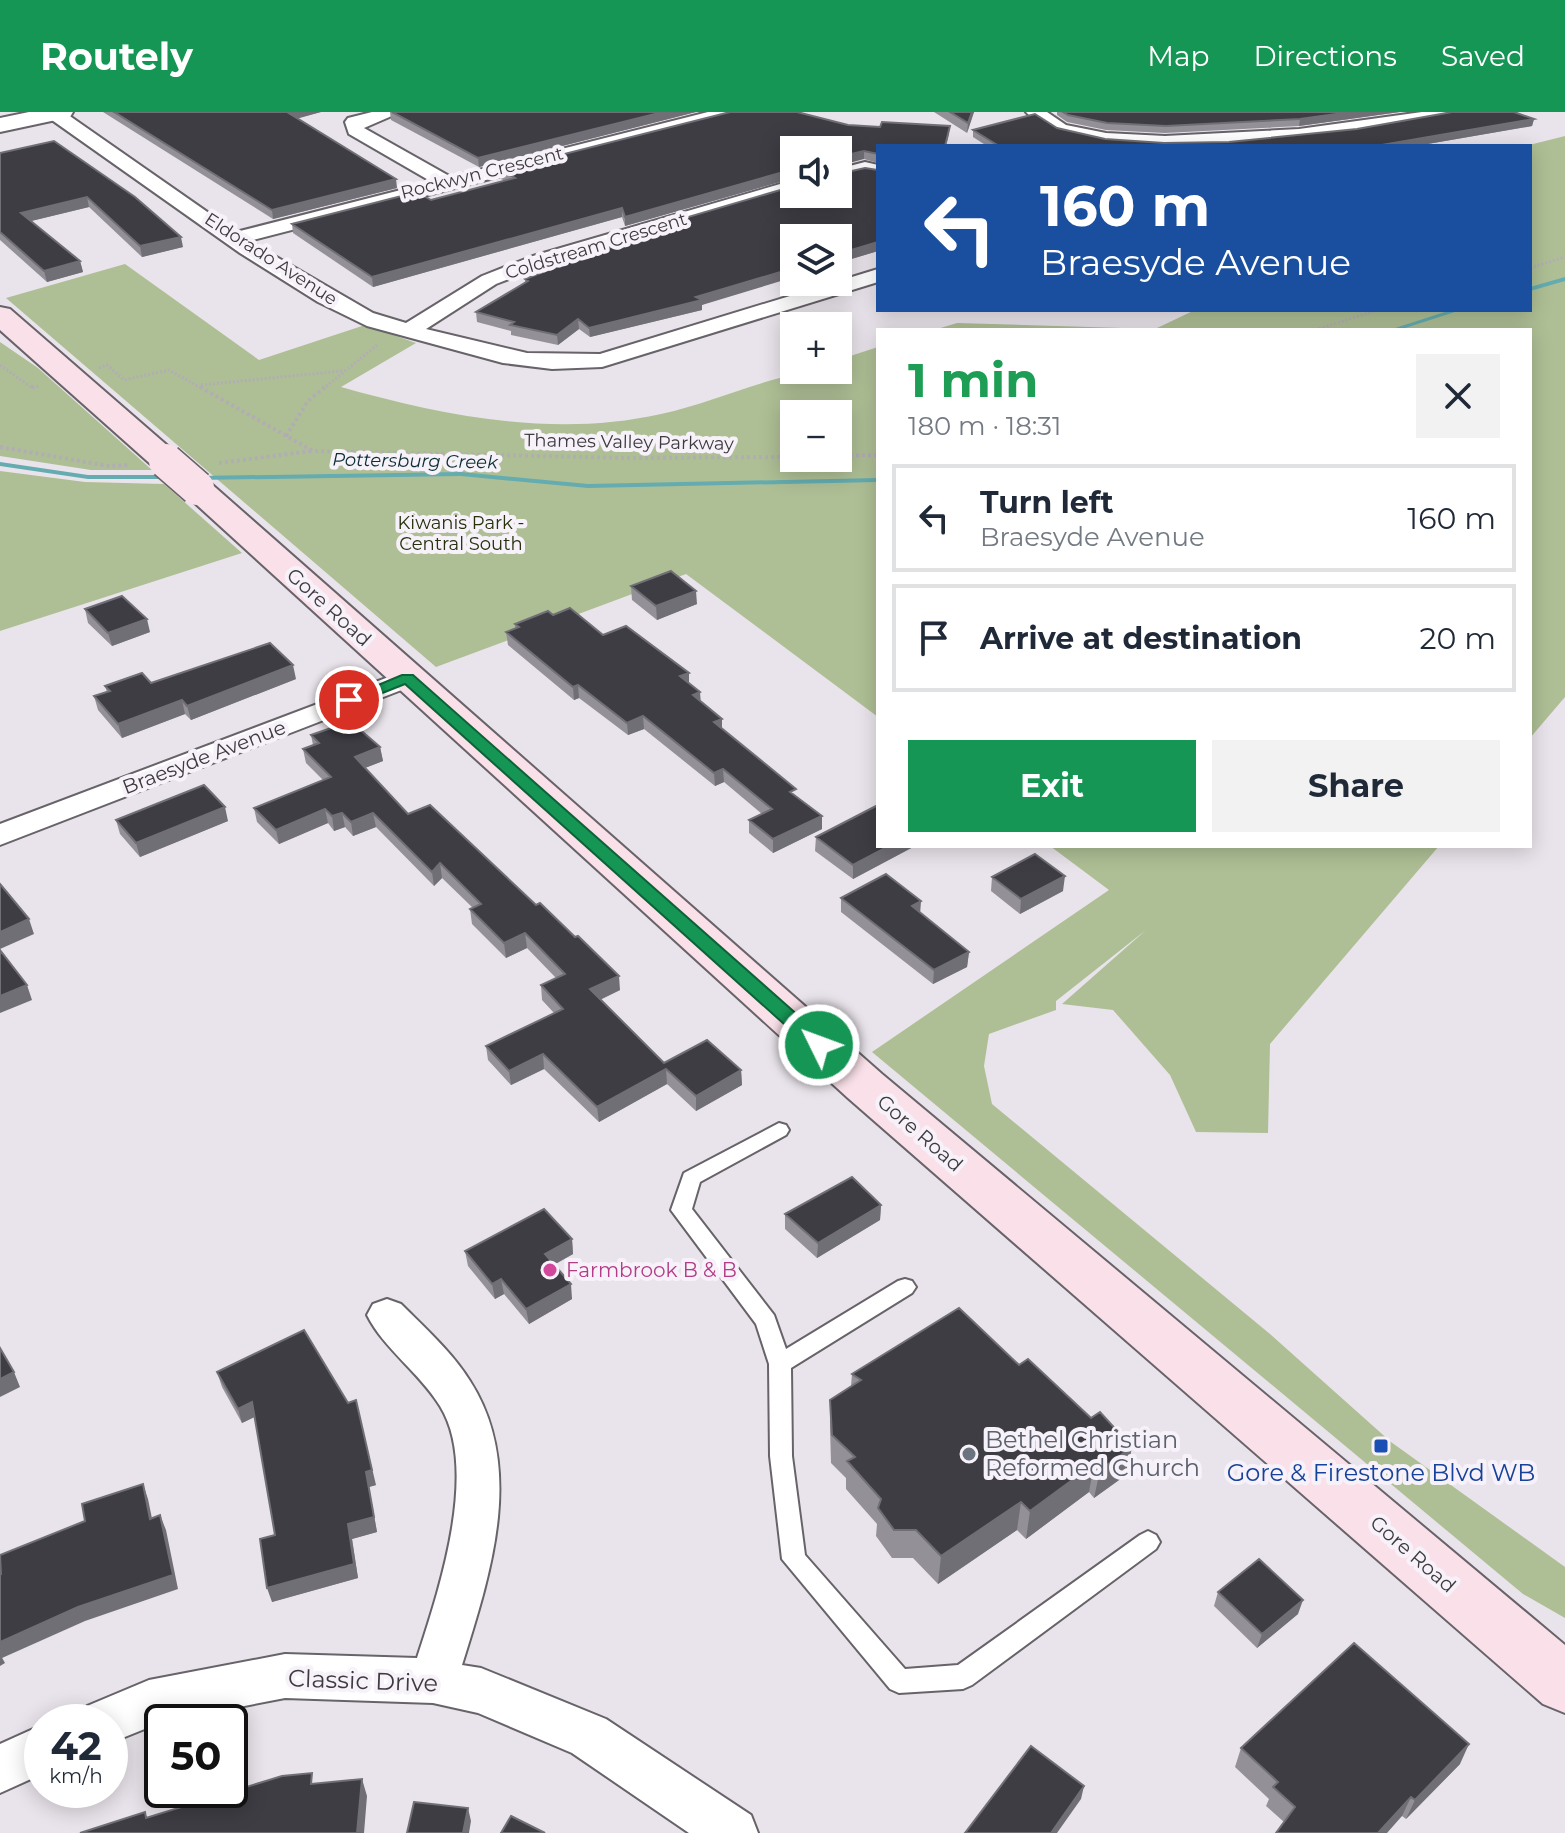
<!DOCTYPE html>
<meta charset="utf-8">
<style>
body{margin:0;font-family:Montserrat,sans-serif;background:#f2f2f3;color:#1f2937;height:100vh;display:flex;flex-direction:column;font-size:30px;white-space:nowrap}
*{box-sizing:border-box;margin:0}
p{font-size:26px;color:#747a83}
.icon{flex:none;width:44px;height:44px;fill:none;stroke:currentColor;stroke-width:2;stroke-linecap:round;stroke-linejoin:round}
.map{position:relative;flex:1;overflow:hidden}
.side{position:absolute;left:876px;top:216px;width:656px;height:520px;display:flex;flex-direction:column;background:#fff;border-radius:0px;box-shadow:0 4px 20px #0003}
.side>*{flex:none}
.top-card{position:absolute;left:876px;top:32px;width:656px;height:168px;border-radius:0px;box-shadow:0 4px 20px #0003;background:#1a4fa0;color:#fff;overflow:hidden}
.tools{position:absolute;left:780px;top:24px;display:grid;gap:16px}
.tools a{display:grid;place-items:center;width:72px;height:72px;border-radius:0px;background:#fff;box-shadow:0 4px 20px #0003;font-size:40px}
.speed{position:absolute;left:24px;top:1592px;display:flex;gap:16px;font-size:40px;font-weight:700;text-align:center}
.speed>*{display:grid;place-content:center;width:104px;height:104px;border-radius:50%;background:#fff;box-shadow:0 4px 20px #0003;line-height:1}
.speed small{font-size:20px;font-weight:400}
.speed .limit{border:4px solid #111;border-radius:12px;background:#fff;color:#111}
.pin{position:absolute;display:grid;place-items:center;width:68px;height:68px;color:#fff;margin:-34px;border:4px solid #fff;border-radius:50%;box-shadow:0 2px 8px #0007}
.me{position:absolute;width:88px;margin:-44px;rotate:312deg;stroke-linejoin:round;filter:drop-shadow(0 0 6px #0008)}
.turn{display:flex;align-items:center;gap:28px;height:168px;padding:0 32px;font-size:36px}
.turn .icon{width:104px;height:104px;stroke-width:2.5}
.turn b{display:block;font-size:56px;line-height:68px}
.round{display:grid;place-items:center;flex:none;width:84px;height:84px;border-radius:0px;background:#f2f2f3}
.head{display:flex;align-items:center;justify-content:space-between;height:136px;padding:0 32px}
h1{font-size:48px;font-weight:700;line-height:60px;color:#1e9e55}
.button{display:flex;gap:16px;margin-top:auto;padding:16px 32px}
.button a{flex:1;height:92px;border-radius:0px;background:#169655;color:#fff;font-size:32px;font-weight:700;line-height:92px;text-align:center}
.button a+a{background:#f2f2f3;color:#1f2937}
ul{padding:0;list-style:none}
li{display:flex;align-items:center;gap:24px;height:108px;margin:0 16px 12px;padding:0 16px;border:4px solid #e0e1e3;border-radius:0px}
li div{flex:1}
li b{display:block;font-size:30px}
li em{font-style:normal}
header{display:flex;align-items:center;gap:48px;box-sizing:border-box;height:112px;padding:0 40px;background:#169655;color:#fff}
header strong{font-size:38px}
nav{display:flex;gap:44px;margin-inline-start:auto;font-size:28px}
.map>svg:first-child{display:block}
.green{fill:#aebf95;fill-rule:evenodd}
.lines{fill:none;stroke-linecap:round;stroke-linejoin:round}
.stream{fill:#64acb0;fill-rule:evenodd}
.service-casing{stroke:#676369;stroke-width:4}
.minor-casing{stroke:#676369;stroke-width:4}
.tertiary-casing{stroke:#676369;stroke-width:4}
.secondary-casing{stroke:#676369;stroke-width:4}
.path-far1{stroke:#b2adb3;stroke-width:3;stroke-dasharray:2 2;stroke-linecap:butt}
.path{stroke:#b2adb3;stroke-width:4;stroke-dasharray:3 3;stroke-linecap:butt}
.service{fill:#fff;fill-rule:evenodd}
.minor{fill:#fff;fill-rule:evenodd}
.tertiary{fill:#fff;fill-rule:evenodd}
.secondary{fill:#fae0e8;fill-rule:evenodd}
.secondary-bridge-casing{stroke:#676369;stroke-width:37;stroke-linecap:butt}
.secondary-bridge{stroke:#fae0e8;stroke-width:34}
.wall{fill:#949098}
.shaded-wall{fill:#716f76}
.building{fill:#3e3d44;stroke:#716f76;stroke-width:2}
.route{fill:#169655;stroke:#0e6237;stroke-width:2}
.hotel-dot{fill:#d1479c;stroke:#f7f1f9;stroke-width:3}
.transit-dot{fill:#1a4fb4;stroke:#f7f1f9;stroke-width:3}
.worship-dot{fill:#6b7280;stroke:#f7f1f9;stroke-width:3}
.labels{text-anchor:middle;stroke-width:8;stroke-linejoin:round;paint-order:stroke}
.far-street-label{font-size:18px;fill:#3d3b3e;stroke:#f7f1f9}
.far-water-label{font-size:18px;font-style:italic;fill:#0a2f31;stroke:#f7f1f9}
.far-park-label{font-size:18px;fill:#24310a;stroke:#f7f1f9}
.street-label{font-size:20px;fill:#3d3b3e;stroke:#f7f1f9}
.hotel-label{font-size:20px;fill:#b23c85;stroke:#f7f1f9;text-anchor:start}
.near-worship-label{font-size:24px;fill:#5b616d;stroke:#f7f1f9;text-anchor:start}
.near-transit-label{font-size:24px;fill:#164399;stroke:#f7f1f9}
.near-street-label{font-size:24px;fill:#3d3b3e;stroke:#f7f1f9}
</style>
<header>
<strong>Routely</strong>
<nav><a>Map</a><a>Directions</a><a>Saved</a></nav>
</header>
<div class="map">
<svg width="1565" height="1721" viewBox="0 0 1565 1721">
<rect width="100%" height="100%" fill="#e9e4eb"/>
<path class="green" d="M1565,24v561l-35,41v-408h-596l23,-7 198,6 40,-19h335v-164h-5z
M125,152l134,96 106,-35 51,18 -75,44c103,29 213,51 320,27 60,-13 115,-44 177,-44v-10l40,-13v370l-192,-143 -250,93 -430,-369zM794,302h44v44h-44z
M0,230l38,26 114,102h-61l-91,-14z
M0,359l85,11 79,2 78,69 -242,78z
M1050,734h389l-169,198 -2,89 -72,-1 -26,-57 -57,-65 -51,-6 84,-74 -90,71v9l-67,24 -5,32 8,38 278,230 121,108 174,125v51l-42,-24 -651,-542 237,-162z"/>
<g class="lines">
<path class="stream" d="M1565,165v4l-35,10v-4z
M1451,198h10l-62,20h-10z
M0,350l88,13h85l4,2 -4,2h-85l-88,-13z
M461,360l127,12 290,-6v4l-290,6 -127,-12 -264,4 -4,-2 4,-2z"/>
<g class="service-casing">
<path id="service" d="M779,1011l7,2 3,5 -3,5 -86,47 -8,27 82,106 12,34 112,-68 7,-2 7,2 4,6 -4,6 -121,75 1,88 13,99 100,114 53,-4 182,-130 8,-4 8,4 4,7 -4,7 -184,136 -9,4 -64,4 -9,-4 -108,-130 -12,-103 -1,-92 -13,-40 -85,-114 13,-37z"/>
</g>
<g class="minor-casing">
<path id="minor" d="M48,0h16l172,120 196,-50 -83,-48 -4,-12 3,-4 24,-6h29l-37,16 87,49 257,-65h30l-3,4 -486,125 124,72 33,10 76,-47 51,-20 261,-76v12l-247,72 -51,20 -70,45 101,24 73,1 278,-85v13l-276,85 -50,2 -49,-6 -136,-37 -49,-24 -78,-49 -191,-135z
M1026,0h21l19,13 40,8 59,3 134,-7 123,-17h35l-9,5c-82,17 -365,62 -422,-5z
M865,50l13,3v12l-13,-3 -27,7v-12z
M407,558l10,2 4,6 -4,6 -417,161v-21z
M387,1187l14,5c24,24 51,48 69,77 56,87 20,194 -8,284l19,3 125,51 145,96 7,18h-69l-117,-80 -94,-40 -45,-10 -148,-5 -123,24 -52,21v-21h-30l7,-16 62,-26 136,-26 132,4c21,-65 63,-188 23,-252 -20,-33 -56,-57 -73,-91l6,-11z
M42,1613v49l-42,19v-49z"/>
</g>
<g class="tertiary-casing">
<path id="tertiary" d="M29,0h44l-3,5 -70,15v-14z"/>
</g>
<g class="secondary-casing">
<path id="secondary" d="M0,195l10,2 167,145 5,7 -5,7h-22l-155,-138z
M197,366l11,3 674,593 683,571v68l-22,-9 -695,-606 -662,-603 -5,-7 5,-7z"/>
</g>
<path class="path-far1" d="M1530,156l35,-11
M1315,218l63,-20
M0,253l32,23 7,-2
M99,256l8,-3 17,15 45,-10 34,19
M201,273l141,-14
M323,277l54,-44"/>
<path class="path" d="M31,275h4
M200,275l113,64 314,7 167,-1
M286,324l22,-35 17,-14
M0,335l109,19 20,-1
M838,344l40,-1
M219,351l93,-12"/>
<use href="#service" class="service"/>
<use href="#minor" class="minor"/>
<use href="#tertiary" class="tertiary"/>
<use href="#secondary" class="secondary"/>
<g class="secondary-bridge-casing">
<path id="secondary-bridge" d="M166,349l31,27"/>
</g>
<use href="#secondary-bridge" class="secondary-bridge"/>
</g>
<path class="wall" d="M103,0h218l-24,6 100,70 -124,31z
M390,0h306l-217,55 -88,-47z
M934,0h40l-7,21z
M1057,0h343l-101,14 -134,7 -59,-3 -39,-8 -10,-7z
M1534,7l-2,7 -116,20h-429l-14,-9v-7l84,-2 48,11 59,4 65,-1z
M848,13l101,9 -3,12h-68v17l-14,-4 -70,-9v28l-169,48 -3,-9 -249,70 -80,-54 -1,-9 139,-24 74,-19 -4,-2v-9z
M54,29l129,106 -41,10 -53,-50 -58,14 49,40 3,11 -36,10 -47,-42v-87z
M878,58v81l-40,12v-25l-136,67v5l-112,27 -11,-8 -21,16 -47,-10v-4l-34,-9 -1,-10 49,-30v-3l105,-41v-4z
M631,474l66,18 -40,16 -25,-20z
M85,497l65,23 -38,14 -24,-23z
M553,503l50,20 86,38v11l11,18 22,17v10l74,67 26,20v13l-49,24 -24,-20v-13l13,-6 -38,-32 -9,4 -71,-57 -16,6 -49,-37 -5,2 -66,-55 -2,-13 9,-3v-5z
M296,567l-105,41 -6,-6 -63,24 -24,-28 -4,-14 13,-4 -2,-6 46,-3z
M344,621l36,14 3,14 -18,7 43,46 212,176 -20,10 64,63 77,7 1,15 -46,26 -29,-27 -68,38 -55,-53 -33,16 -23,-25 -2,-14 68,-33 -12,-13 -1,-15 15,-7 -29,-30 -21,10 -34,-34 -2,-15 3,-1 -31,-30 -8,8 -58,-59 -23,9 -8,-9 -11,4 -6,-8 -49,21 -22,-22 -3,-14 69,-28 -17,-17 -3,-14 10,-4 -2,-10z
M116,708l112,1 -88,36 -20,-23z
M816,725l62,9h37l-62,33 -38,-28z
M992,765l71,14 -43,23 -29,-23z
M841,786l128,54 -2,15 -34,17 -92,-72z
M881,1093l-1,15 -63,38 -32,-29v-15z
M572,1127l1,15 -19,11 18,34 -43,25 -25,-30 -9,5 -27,-33 -3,-15z
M1019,1253l113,82 -6,28 -32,23 -5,-6 -63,47 -9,-9 -79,54 -25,-26h-21l-16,-22 1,-12 -31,-35v-11l-15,-15 -1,-35v-28l21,-14 1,-12z
M217,1260l159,113 -7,2 8,45 -25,7 6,39 -86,24 3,-67 -20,-118 -13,6 -20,-36z
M1218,1480l80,22 -41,34 -43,-42z
M1241,1636l219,16 -54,55 -4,-3 -118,6 -18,-16 3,-7 -34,-32z"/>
<path class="shaded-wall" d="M287,0h34l-32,9z
M663,0h33l-217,55 -1,-9z
M972,0h2l-7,21 1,-10z
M1351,0h49l-101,14 1,-7z
M1534,7l-2,7 -116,20h-40z
M864,39v8l-26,7v-9z
M794,57v9l-169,48v-9z
M396,67l1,9 -124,31 -1,-9z
M87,85l2,10 -66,16 -2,-10z
M622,96v9l-249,70 -1,-10z
M181,125l2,10 -41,10 -2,-11z
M878,130v9l-40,12v-9z
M80,149l3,11 -36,10 -3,-11z
M794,156v9l-92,28v5l-112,27 -1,-9 107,-31z
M578,207l1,10 -21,16 -1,-10z
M696,479l1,13 -40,16 -1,-14z
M147,507l3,13 -38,14 -4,-13z
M293,553l3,14 -105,41 -4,-14z
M689,561v12l-9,-9z
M578,573l1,13 -5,2 -1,-13z
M700,580l1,13 -8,-10z
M182,588l3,14 -63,24 -4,-14z
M643,604l1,13 -16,6 -1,-12z
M722,607v13l-8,-10z
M380,635l3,14 -26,10 -2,-14z
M723,657l1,13 -9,4 -1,-13z
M225,695l3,14 -88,36 -4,-14z
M325,697l3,14 -49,21 -3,-14z
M342,701l3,14 -11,4 -2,-15z
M373,701l3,14 -23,9 -2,-14z
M822,704v13l-49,24v-14z
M889,734h26l-62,33v-14z
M440,751l2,15 -8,8 -2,-14z
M1065,764l-2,15 -43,23 1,-15z
M921,789l-1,14 -8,-9z
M29,807l5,15 -34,15v-17z
M525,821l2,15 -21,10 -2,-15z
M969,840l-2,15 -34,17 1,-14z
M619,864l1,14 -29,14 -1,-15z
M27,873l5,15 -32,13v-17z
M543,942l1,15 -33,16 -2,-14z
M666,957l1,15 -68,38 -2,-15z
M741,958l1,15 -46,26v-15z
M881,1093l-1,15 -63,38 1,-15z
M572,1127l1,15 -27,15 -1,-15z
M501,1167l3,15 -9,5 -3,-15z
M571,1172l1,15 -43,25 -3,-15z
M14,1260l6,15 -20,10v-18z
M356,1288l20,85 -7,2 8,45 -25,7 6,39 -86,24 -5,-14 81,-64 18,-52z
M252,1290l4,14 -14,7 -4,-14z
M1132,1335l-6,28 -32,23 6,-28z
M1094,1352l-5,28 -63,47 4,-28z
M143,1372l5,15 7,34 -5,-14z
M1021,1390l-4,28 -79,54 3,-28z
M160,1403l6,15 12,59 -93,32 -83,37 -2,-4v-12z
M1303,1488l-5,14 -41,34 5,-14z
M0,1542l5,9 -5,3z
M1469,1632l-9,20 -54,55 9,-19z
M362,1667l5,17 -3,37h-7z
M1084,1674l-3,13 -24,34h-7z
M1411,1685l-9,19 -15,17h-9z
M468,1696l3,13 -2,12h-6z"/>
<path class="building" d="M114,0h175h-2l109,67 -124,31z
M392,0h271l-185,46z
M730,0h67l51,13 32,2 2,-5 68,4 -5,20h-67v8l-14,-3 -26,6v-7h-44v19l-169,48 -3,-9 -250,69 -80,-53 125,-32 14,8 84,-22 -14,-8z
M950,0h22l-4,11z
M1063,0h288l-51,7 -134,7 -59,-3 -39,-8z
M1452,0h62l20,7 -158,27h-377l-26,-16 62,-16 22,14 48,11 59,4 65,-1 128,-13z
M54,29l81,56 46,40 -41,9 -53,-49 -66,16 59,48 -36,10 -44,-39v-79z
M865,56l13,2v72l-40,12v-16h-44v30l-98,29 6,3 -113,28 -11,-9 -21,16 -47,-10 4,-3 -38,-10 52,-31 -3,-2 107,-41 -2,-4 164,-48v8h44v-20z
M671,459l25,20 -40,15 -25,-20z
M122,484l25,23 -39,14 -23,-24z
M570,496l33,27 23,-9 63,47 -9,3 20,16 -7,3 29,24 -8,3 82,67 -6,3 32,24 -49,23 -24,-19 23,-11 -49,-40 -9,4 -71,-57 -16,7 -49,-38 -5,2 -67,-55 13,-5 -4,-3 33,-13 5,4z
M270,531l23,22 -106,41 -5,-6 -64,24 -24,-28 16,-5 -5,-5 37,-13 9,10z
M337,614l7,7 14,-5 22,19 -25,10 53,57 22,-9 106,100 4,-2 35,34 3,-1 41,40 -29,13 74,74 43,-23 34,30 -45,26 -30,-27 -69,38 -54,-53 -34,17 -23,-25 77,-37 -22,-24 24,-11 -40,-41 -21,10 -34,-34 11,-5 -41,-41 -8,9 -59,-59 -22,9 -9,-9 -10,3 -7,-7 -49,21 -22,-22 77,-31 -28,-28 16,-6 -8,-8z
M204,673l21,22 -89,36 -20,-23z
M878,693v41h11l-36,19 -37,-28z
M1035,742l30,22 -44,23 -29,-22z
M886,762l35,27 -9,5 57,46 -35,18 -93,-72z
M0,772l29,35 -29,13z
M0,838l27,35 -27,11z
M852,1065l29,28 -63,38 -33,-29z
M544,1097l28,30 -27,15 26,30 -45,25 -25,-30 -9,5 -27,-33z
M959,1196l60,57 9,-6 63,59 9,-6 32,35 -32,23 -6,-6 -64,47 -9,-9 -80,54 -25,-26h-22l-16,-22 3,-9 -34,-38 8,-4 -23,-22 -2,-35 31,-20 -9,-6z
M304,1218l44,73 8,-3 16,70 -6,2 8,45 -26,7 6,40 -87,24 -7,-49 15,-4 -23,-133 -14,7 -21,-37z
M0,1236l14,24 -14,7z
M143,1372l7,35 10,-4 13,60 -95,32 -78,35v-67l1,-1 -1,-19 85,-34 -3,-17z
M1259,1447l44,41 -41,34 -44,-42z
M1354,1531l115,101 -54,56 -4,-3 -33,36h-102l19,-26 -22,-20 5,-5 -37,-34z
M1031,1634l53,40 -33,47h-86z
M312,1661l-1,11 51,-5 -5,54h-277l65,-21 1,6 136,-42z
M414,1690l54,6 -5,25h-56z
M511,1704l34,17h-44z"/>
<path class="route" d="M402,563h11l413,365v10h-13l-408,-366 -50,20 -13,-4z"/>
<circle class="hotel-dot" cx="550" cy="1158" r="8"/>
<rect class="transit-dot" x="1373" y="1326" width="16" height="16" rx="4"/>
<circle class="worship-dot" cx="969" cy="1342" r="8"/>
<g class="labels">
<g class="far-street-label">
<text transform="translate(482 61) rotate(-14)" y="6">Rockwyn Crescent</text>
<text transform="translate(596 134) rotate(-17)" y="6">Coldstream Crescent</text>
<text transform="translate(271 147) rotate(33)" y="6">Eldorado Avenue</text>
<text transform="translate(629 330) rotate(1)" y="6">Thames Valley Parkway</text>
</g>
<g class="far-water-label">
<text transform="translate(415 349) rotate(1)" y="6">Pottersburg Creek</text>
</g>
<g class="far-park-label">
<text x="461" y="417">Kiwanis Park -<tspan x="461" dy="21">Central South</tspan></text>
</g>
<g class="street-label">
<text transform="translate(329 495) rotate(42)" y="7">Gore Road</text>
<text transform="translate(204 645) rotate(-21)" y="7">Braesyde Avenue</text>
<text transform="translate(920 1021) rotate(41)" y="7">Gore Road</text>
<text transform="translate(1413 1442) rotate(41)" y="7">Gore Road</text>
</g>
<g class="hotel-label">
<text x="566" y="1165">Farmbrook B &amp; B</text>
</g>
<g class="near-worship-label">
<text x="985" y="1336">Bethel Christian<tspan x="985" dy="28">Reformed Church</tspan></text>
</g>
<g class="near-transit-label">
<text x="1381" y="1369">Gore &amp; Firestone Blvd WB</text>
</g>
<g class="near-street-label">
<text transform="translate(363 1569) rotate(2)" y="8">Classic Drive</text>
</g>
</g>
</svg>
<div class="tools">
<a><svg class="icon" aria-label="sound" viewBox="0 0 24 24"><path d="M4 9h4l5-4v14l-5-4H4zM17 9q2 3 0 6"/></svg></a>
<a><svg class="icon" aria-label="layers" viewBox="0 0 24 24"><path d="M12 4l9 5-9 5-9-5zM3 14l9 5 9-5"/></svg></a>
<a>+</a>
<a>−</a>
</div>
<div class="speed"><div>42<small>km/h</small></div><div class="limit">50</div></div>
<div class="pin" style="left:349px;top:588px;background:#d93025"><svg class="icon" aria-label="arrive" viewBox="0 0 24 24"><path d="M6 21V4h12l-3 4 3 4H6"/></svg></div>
<svg class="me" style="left:819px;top:933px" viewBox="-20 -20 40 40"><circle r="17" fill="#169655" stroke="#fff" stroke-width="3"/><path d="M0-11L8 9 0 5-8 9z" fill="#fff"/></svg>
<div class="top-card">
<div class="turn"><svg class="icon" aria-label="left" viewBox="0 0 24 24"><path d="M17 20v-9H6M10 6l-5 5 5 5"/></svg><div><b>160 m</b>Braesyde Avenue</div></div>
</div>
<section class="side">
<div class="head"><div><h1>1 min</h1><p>180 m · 18:31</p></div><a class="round"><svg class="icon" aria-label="close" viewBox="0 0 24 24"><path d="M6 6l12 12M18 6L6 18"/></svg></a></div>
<ul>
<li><svg class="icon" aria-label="left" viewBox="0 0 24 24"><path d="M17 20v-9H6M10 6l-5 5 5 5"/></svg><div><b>Turn left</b><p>Braesyde Avenue</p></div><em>160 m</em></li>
<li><svg class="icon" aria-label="arrive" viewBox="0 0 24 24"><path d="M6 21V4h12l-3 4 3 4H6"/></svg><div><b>Arrive at destination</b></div><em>20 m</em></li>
</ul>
<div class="button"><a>Exit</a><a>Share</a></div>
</section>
</div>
